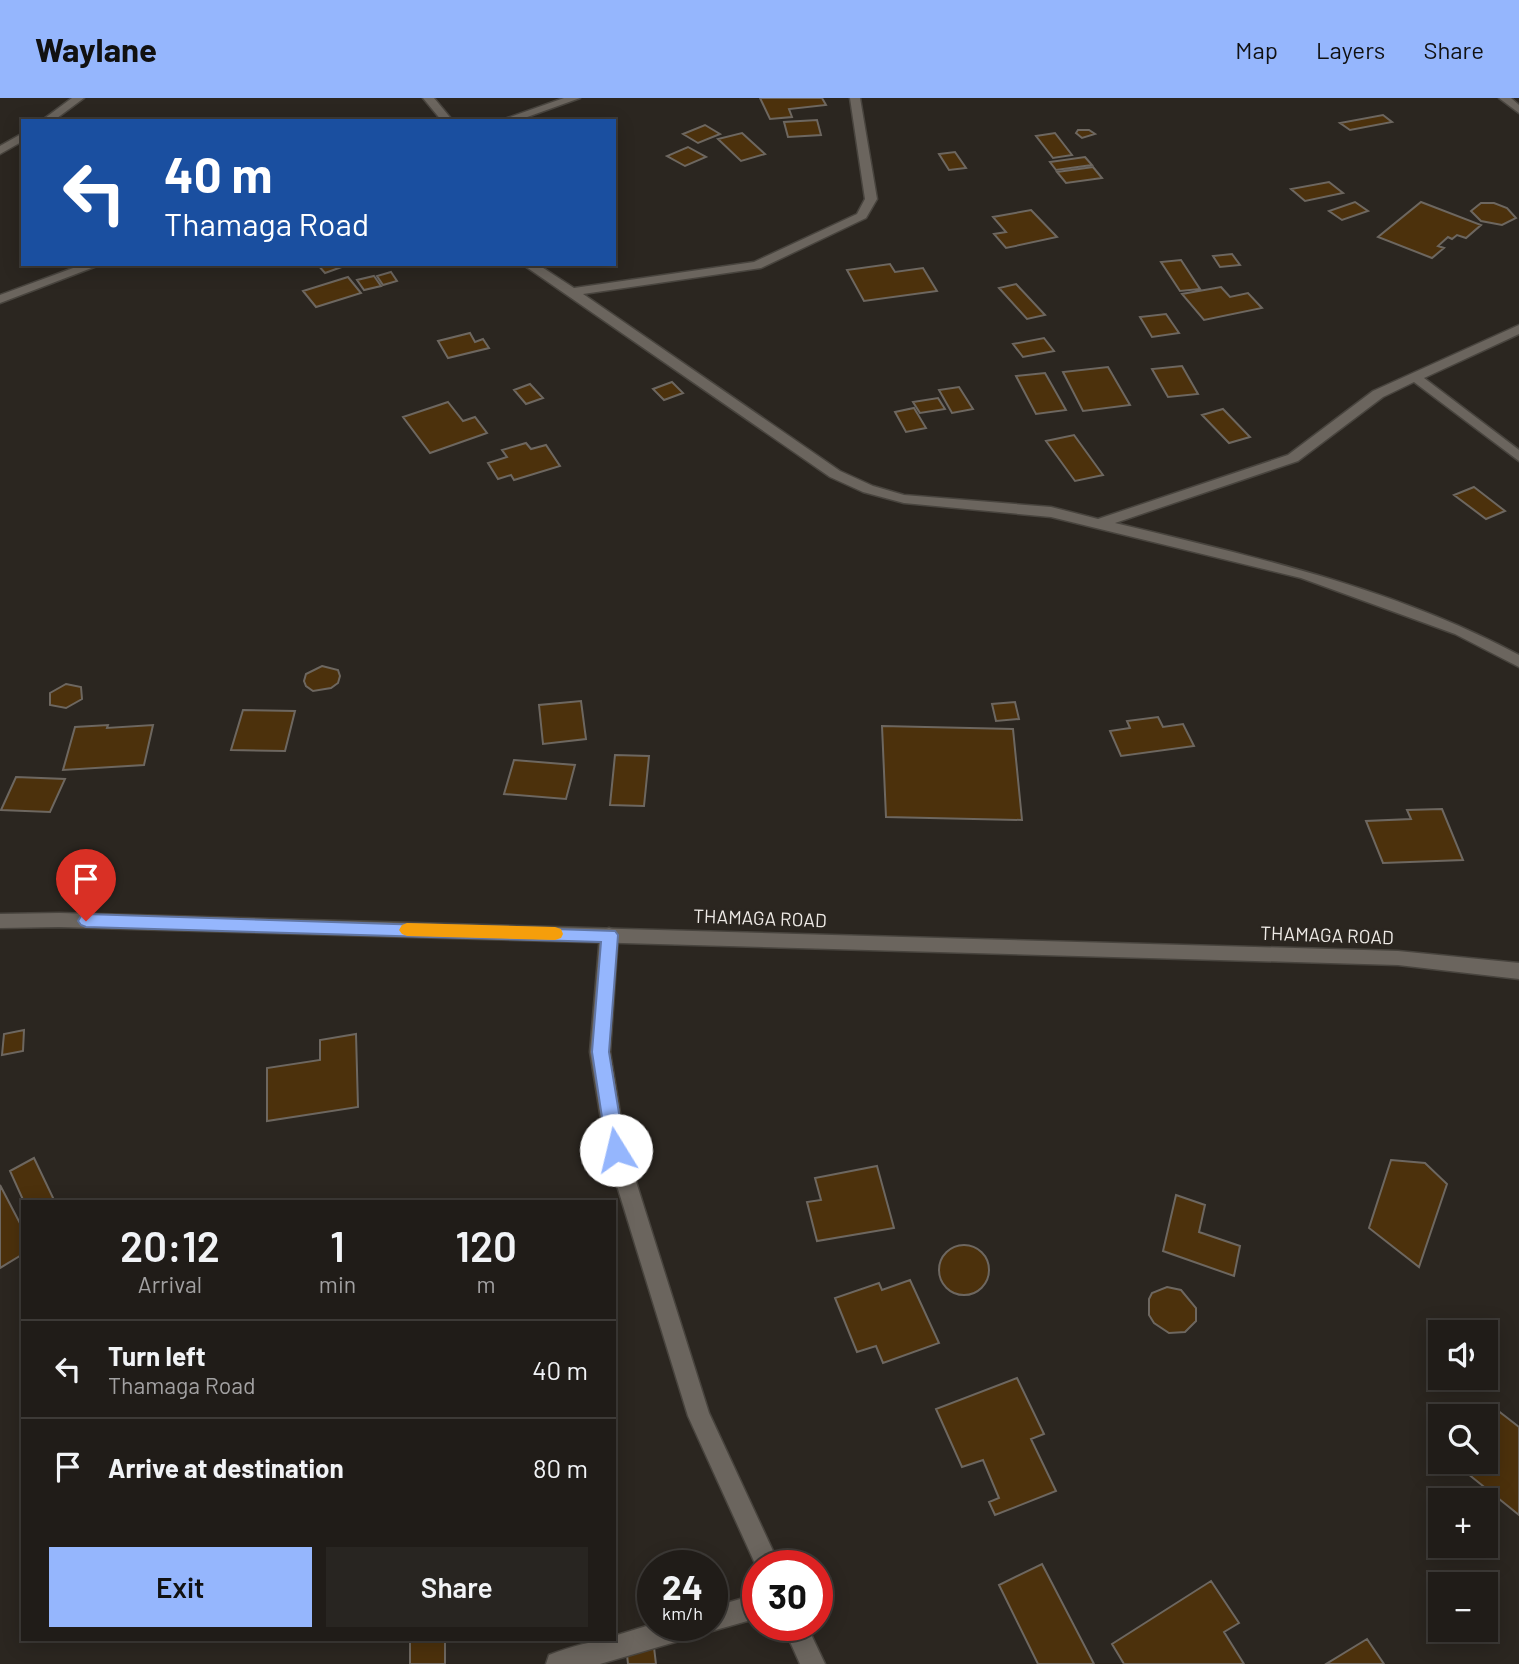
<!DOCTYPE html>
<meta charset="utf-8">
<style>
body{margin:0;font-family:Barlow,sans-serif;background:#282521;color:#f1f3f6;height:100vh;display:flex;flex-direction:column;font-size:26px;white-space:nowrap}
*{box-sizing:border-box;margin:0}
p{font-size:23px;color:#a2a1a2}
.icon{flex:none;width:38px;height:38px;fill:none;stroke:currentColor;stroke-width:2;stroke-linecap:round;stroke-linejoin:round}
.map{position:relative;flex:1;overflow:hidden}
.panel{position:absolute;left:21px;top:1102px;width:595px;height:441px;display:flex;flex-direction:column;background:#201c18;border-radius:0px;box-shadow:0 4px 18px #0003,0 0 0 2px #3d3a37}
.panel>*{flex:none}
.banner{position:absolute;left:21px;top:21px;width:595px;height:147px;border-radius:0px;box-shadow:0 4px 18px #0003,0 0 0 2px #3d3a37;background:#1a4fa0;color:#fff;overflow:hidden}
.controls{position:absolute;left:1428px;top:1222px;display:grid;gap:14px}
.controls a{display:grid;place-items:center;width:70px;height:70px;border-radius:0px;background:#201c18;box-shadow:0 4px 18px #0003,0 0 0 2px #3d3a37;font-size:35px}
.speed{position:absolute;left:637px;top:1452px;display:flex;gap:14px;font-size:35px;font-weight:700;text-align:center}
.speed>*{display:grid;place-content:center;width:91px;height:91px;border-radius:50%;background:#201c18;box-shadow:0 4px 18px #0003,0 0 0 2px #3d3a37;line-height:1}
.speed small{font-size:18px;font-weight:400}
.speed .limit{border:10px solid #d22;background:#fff;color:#111}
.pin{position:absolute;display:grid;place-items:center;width:60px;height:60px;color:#fff;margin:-72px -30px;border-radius:50% 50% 50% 0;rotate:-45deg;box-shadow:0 0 7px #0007}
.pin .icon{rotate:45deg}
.me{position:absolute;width:77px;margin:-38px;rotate:351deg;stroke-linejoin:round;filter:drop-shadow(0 0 5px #0008)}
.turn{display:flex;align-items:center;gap:24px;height:147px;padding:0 28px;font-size:32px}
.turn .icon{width:91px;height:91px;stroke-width:2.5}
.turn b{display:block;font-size:49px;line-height:60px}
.eta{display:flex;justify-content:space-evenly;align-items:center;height:119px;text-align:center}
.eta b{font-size:42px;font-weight:600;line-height:49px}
.cta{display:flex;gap:14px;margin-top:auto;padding:14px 28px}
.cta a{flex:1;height:80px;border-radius:0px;background:#95b6fd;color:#111;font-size:28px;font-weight:600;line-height:80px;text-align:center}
.cta a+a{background:#282521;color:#f1f3f6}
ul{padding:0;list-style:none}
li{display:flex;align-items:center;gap:21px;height:98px;padding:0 28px;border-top:2px solid #3d3a37}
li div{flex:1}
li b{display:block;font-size:26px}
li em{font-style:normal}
header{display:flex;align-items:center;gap:42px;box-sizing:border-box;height:98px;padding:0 35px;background:#95b6fd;color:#111}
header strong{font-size:33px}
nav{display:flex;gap:38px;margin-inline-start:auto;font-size:24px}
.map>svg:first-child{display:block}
.building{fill:#4c310c;stroke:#6d6760;stroke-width:2}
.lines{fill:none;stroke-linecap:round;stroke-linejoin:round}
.lane-casing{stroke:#48443e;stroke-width:3}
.street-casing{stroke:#48443e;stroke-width:3}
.secondary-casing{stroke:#48443e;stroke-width:3}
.lane{fill:#6b655e;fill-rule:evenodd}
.street{fill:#6b655e;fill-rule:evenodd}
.secondary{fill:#6b655e;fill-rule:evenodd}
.route{fill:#95b6fd;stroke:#6176a4;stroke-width:2}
.slow{fill:#f59e0b}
.labels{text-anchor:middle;stroke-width:5;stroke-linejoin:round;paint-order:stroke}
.street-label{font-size:19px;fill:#eeeae6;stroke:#2b2620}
</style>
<header>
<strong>Waylane</strong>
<nav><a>Map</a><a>Layers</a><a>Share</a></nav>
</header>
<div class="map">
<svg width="1519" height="1566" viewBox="0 0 1519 1566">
<rect width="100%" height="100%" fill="#2b2620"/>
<path class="building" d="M760,0h62l4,7 -37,4 3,8 -22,2z
M1383,17l9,7 -42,8 -10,-7z
M817,22l4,15 -33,2 -4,-15z
M705,27l15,9 -22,9 -15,-9z
M1078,32h11l6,4 -13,4 -6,-5z
M742,35l23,21 -24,7 -23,-22z
M1055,35l17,22 -19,3 -17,-22z
M688,49l18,10 -21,9 -18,-10z
M955,54l11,16 -17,2 -10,-16z
M1085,59l7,8 -36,5 -6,-8z
M1093,69l9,11 -36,5 -9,-11z
M1329,84l14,11 -38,8 -14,-12z
M1355,104l13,9 -26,9 -13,-9z
M1421,104l60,23 -15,13 -9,-3 -5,4 -4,-2 -10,9 6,2 -12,10 -54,-21z
M1481,105h13l13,5 9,10 -14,7 -21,-4 -10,-10z
M1031,112l26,27 -51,11 -12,-14 12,-2 -13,-15z
M1232,156l8,11 -20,2 -7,-11z
M1181,162l19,29 -20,2 -19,-29z
M317,166h33l-25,9z
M890,166l5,8 28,-4 14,23 -73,10 -17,-31z
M391,174l6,9 -14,4 -6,-9z
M374,178l7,10 -17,4 -7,-10z
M348,179l13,16 -45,14 -13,-16z
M1016,186l29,31 -18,4 -28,-31z
M1221,189l9,10 18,-4 14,15 -58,12 -22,-26z
M1166,216l13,19 -27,4 -12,-20z
M470,235l5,9 8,-3 6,9 -41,10 -10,-17z
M1044,240l10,13 -31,6 -10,-13z
M1182,268l16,28 -30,3 -16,-28z
M1108,269l22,38 -47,6 -20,-39z
M1045,275l21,37 -30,4 -20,-38z
M672,284l11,11 -19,7 -11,-11z
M530,286l13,14 -17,6 -12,-14z
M959,289l14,22 -21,4 -13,-23z
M938,300l7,11 -25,4 -7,-11z
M448,304l15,19 12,-4 12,16 -57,20 -27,-36z
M914,310l12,20 -20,4 -11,-20z
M1223,311l27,28 -21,6 -27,-28z
M1074,337l29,40 -28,6 -29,-40z
M526,345l5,6 15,-4 14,21 -46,14 -3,-5 -13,4 -10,-16 19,-6 -5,-7z
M1474,389l31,24 -19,8 -32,-24z
M322,568l16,4 2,6 -2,7 -7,5 -18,3 -7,-5 -2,-5 2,-7z
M66,586l15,3 1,12 -16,9 -16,-3v-12z
M581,603l5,38 -43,5 -4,-39z
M1015,604l4,17 -23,2 -4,-17z
M243,612l52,1 -10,40 -54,-1z
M1158,619l5,10 20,-3 11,22 -73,10 -11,-25 20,-3 -3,-7z
M108,627l-1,3 46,-3 -9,40 -81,5 12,-43z
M882,628l131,3 9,91 -136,-3z
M615,657l34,1 -5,50 -34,-1z
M514,662l61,5 -9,34 -62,-5z
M16,679l49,2 -15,33 -49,-2z
M1442,711l21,51 -80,3 -17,-42 45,-2 -4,-9z
M24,932l-1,21 -21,4 2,-21z
M356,936l2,73 -91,14v-53l53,-8v-20z
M34,1060l21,44h-31l-14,-31z
M1391,1062l34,3 22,21 -28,83 -50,-39z
M877,1068l17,62 -77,13 -10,-39 14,-2 -6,-22z
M0,1087l23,44v25l-23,14z
M1176,1097l29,10 -6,27 41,14 -6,30 -71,-25z
M939 1172a25 25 0 1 1 50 0a25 25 0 1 1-50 0Z
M910,1182l29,63 -56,20 -7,-17 -19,6 -22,-54 44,-15 3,7z
M1167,1189l14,3 15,18v13l-11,11 -16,1 -15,-10 -5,-8v-16l3,-6z
M1017,1280l27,56 -13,5 25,52 -61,24 -6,-13 10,-4 -16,-38 -21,7 -26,-58z
M1492,1308l27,21v88l-67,-54h34l-1,-45z
M1042,1466l52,100h-56l-39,-79z
M1211,1483l28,42 -15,9 20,32h-120l-12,-20z
M653,1541l3,25h-28l-2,-19z
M1367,1541l17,25h-58z
M410,1542h35v24h-35z"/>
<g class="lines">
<g class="lane-casing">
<path id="lane" d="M72,0h12l-31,23h-12z
M423,0h11l19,23h-11z
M850,0h10l17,101 -11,19 -105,50 -178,26 257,177 33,15 31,9 147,12 47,12 190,-64 85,-64 146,-66v9l-95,44 95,72v11l-105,-79 -31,15 -85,64 -183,62c139,34 277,64 404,132v12l-64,-33 -154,-56 -250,-61 -147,-14 -41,-11 -33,-15 -308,-213h15l37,24 180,-26 103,-48 8,-15z
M23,35v8l-23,13v-8z"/>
</g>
<g class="street-casing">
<path id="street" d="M564,0h16l-64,23h-17z
M84,166h18l-102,39v-8z
M609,830l6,2 3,5 -8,117 16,98 83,263 71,153h-22v4l-70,-154 -82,-266 -16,-98 10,-117 3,-5z
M758,1496v24l-46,13 -9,-3 9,-2v-19z
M653,1526l48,2 -3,9 -9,3 -89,26h-54l3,-9c21,-8 43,-15 65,-15v-4z
M783,1528h24l18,38h-25z"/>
</g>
<g class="secondary-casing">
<path id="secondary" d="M1499,0h12l8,7v8z
M59,815l1339,38 121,12v16l-121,-14 -1339,-38 -59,1v-14z"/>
</g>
<use href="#lane" class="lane"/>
<use href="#street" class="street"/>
<use href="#secondary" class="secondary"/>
</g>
<path class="route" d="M86,816l529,17 3,4 -9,117 16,98 -3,5 -6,3 -6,-3 -3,-5 -15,-98 9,-110 -515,-15 -5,-2 -3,-4 3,-5z"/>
<path class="slow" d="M407,825l148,4 6,2 2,5 -2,4 -6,2 -148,-4 -5,-2 -3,-4 3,-5z"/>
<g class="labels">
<g class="street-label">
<text transform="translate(760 820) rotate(2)" y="7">THAMAGA ROAD</text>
<text transform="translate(1327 837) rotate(2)" y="7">THAMAGA ROAD</text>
</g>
</g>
</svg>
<div class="controls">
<a><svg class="icon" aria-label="sound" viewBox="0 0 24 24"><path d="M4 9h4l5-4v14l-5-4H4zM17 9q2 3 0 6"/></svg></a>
<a><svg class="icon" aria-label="search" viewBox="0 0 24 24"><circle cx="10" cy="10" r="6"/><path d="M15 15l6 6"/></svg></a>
<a>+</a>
<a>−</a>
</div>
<div class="speed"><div>24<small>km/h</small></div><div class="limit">30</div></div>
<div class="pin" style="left:86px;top:823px;background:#d93025"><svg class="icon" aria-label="arrive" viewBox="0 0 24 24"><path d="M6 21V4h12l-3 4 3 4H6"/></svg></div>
<svg class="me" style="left:616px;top:1052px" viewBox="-20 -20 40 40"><circle r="19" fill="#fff"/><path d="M0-13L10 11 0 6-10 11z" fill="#95b6fd"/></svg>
<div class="banner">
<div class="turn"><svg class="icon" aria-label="left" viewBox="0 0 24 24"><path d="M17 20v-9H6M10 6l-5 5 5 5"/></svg><div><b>40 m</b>Thamaga Road</div></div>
</div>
<section class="panel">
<div class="eta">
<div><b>20:12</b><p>Arrival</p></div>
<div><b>1</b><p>min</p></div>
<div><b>120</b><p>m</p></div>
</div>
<ul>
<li><svg class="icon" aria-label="left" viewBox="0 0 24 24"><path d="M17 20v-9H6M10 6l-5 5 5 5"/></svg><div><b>Turn left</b><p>Thamaga Road</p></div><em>40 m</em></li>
<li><svg class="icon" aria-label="arrive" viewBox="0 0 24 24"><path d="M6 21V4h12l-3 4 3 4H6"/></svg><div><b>Arrive at destination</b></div><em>80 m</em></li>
</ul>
<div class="cta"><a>Exit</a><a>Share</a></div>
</section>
</div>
